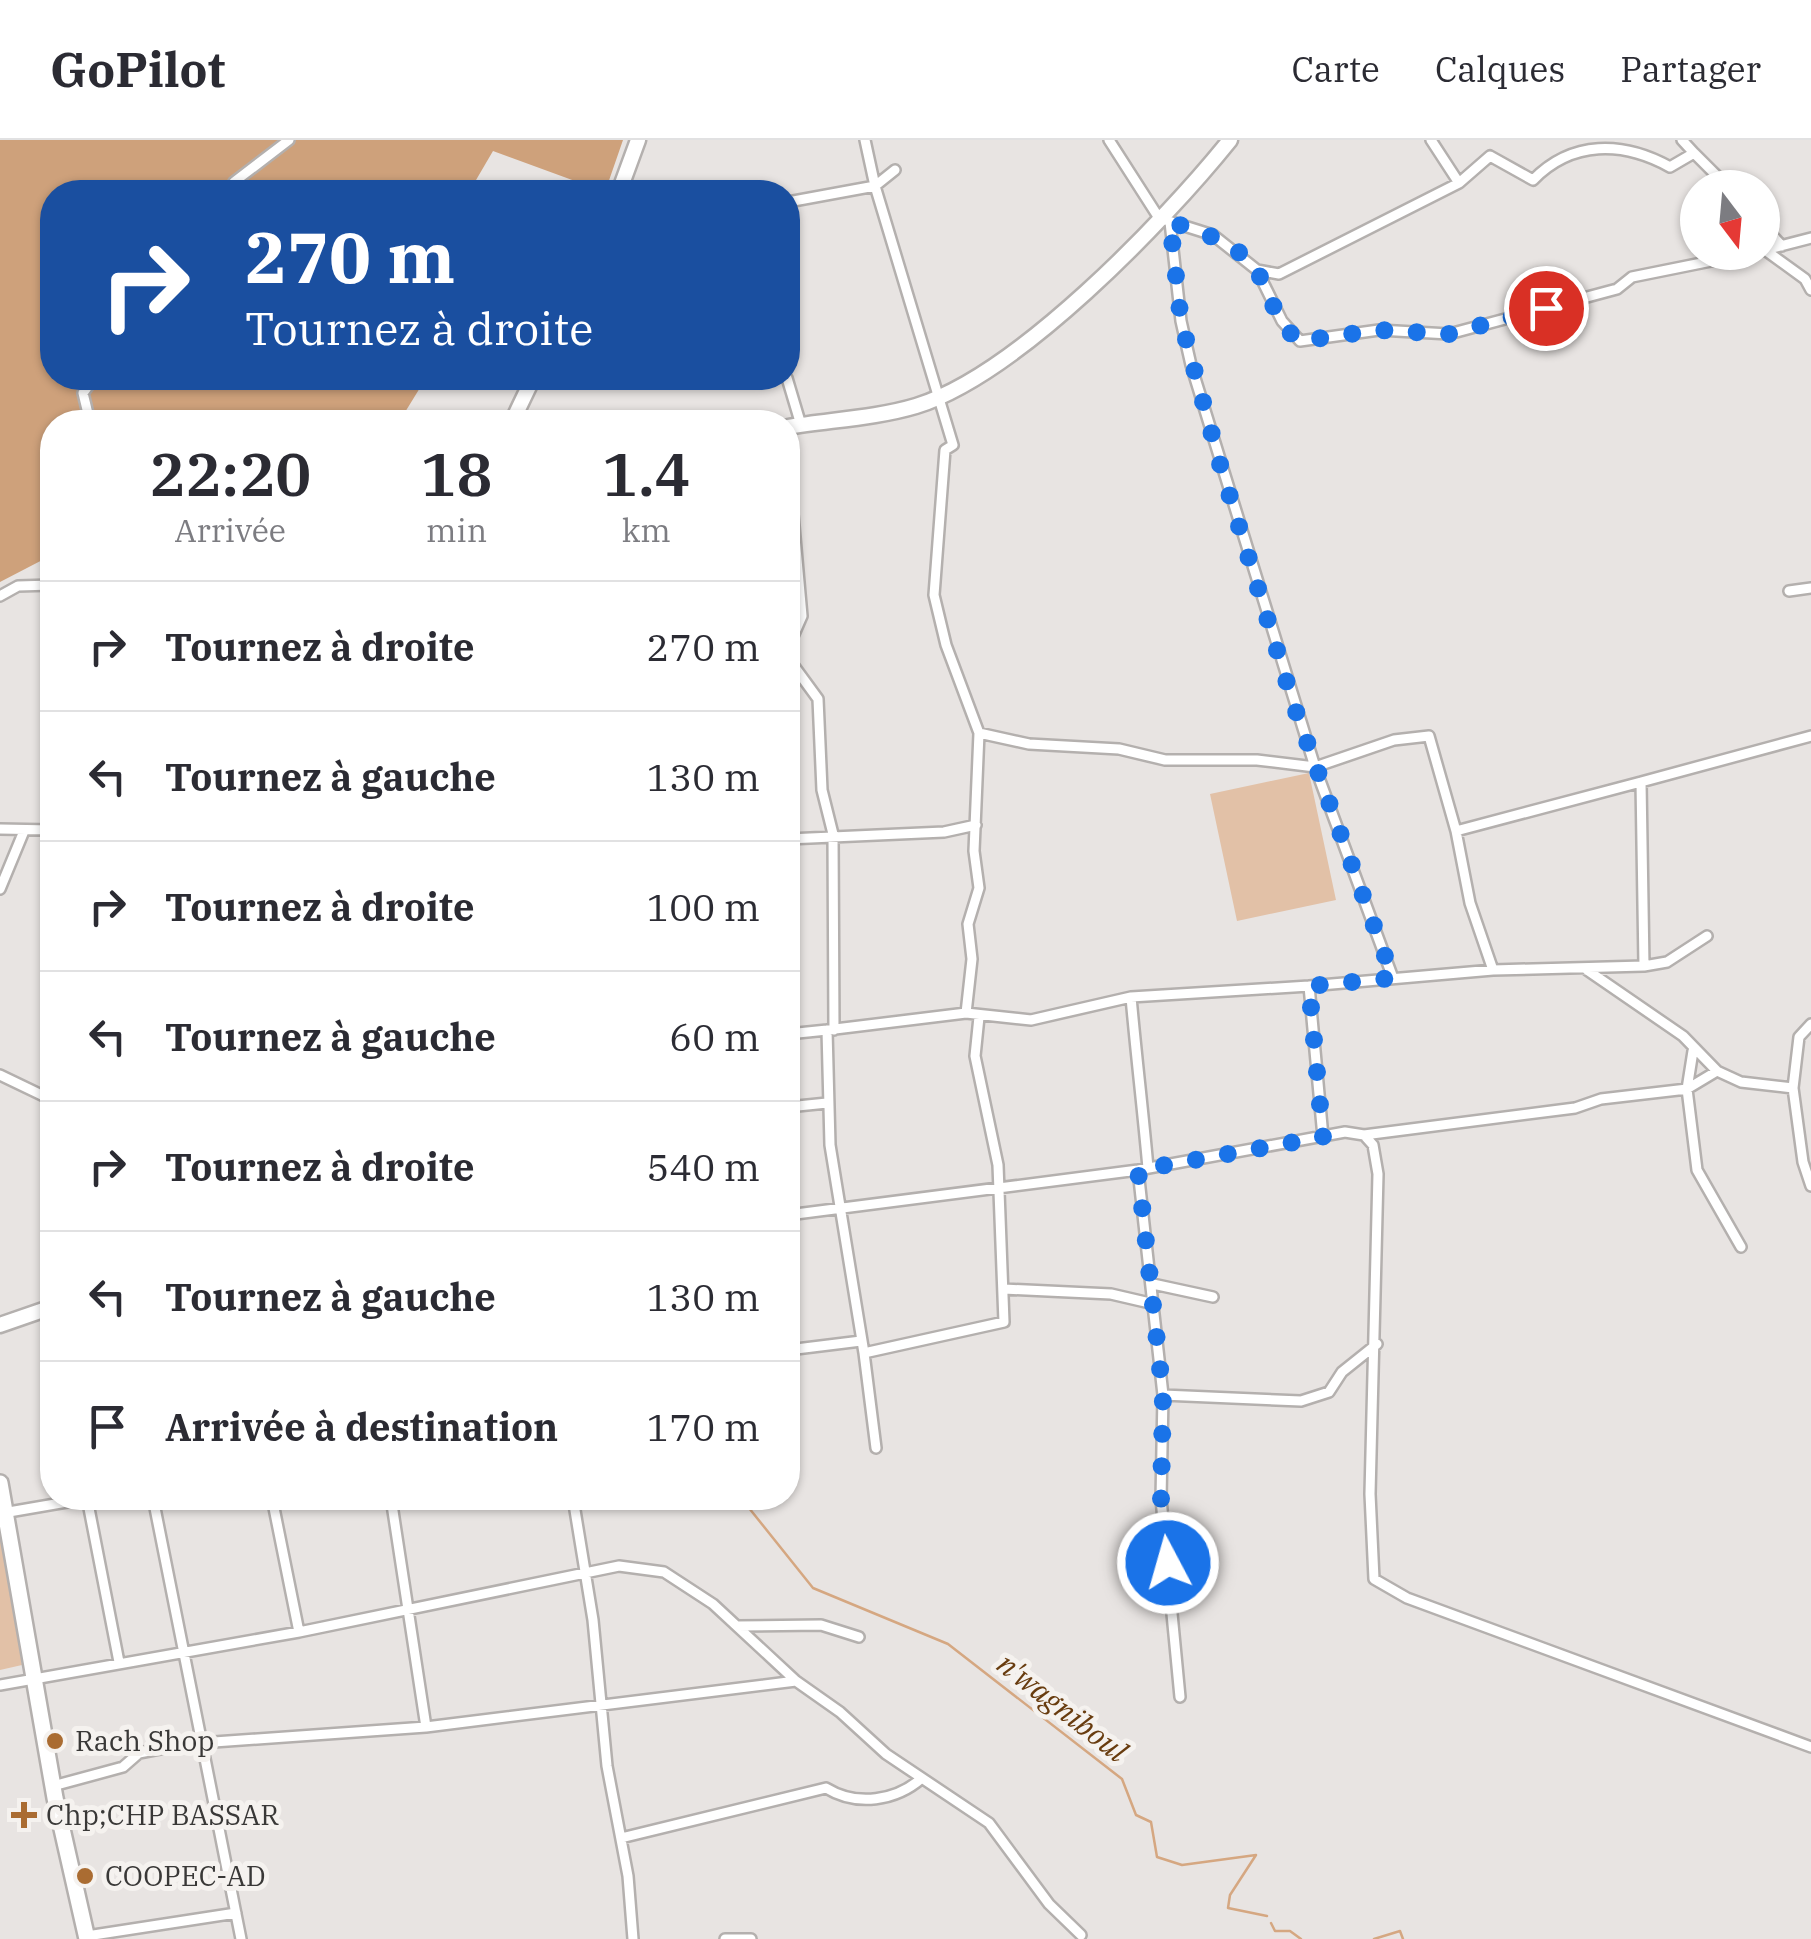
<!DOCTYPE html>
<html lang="fr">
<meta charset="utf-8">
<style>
body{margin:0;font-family:"IBM Plex Serif",serif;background:#f7f7f7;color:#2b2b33;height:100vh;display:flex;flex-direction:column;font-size:38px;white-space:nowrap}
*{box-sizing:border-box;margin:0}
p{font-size:32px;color:#7c7c81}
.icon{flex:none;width:55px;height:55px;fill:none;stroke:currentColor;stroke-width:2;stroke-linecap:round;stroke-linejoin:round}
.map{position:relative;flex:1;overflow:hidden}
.side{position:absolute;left:40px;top:270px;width:760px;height:1100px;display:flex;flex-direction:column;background:#fff;border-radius:40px;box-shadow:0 2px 8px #0004}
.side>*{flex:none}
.guide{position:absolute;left:40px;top:40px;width:760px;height:210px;border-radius:40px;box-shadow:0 2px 8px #0004;background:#1a4fa0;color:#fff;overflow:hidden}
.needle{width:65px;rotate:164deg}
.buttons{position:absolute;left:1680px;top:30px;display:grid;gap:20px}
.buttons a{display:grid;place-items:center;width:100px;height:100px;border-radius:50%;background:#fff;box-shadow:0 2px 8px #0004;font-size:50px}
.pin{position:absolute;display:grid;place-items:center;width:85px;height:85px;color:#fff;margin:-42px;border:5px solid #fff;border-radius:50%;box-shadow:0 2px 10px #0007}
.me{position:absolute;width:110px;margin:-55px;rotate:354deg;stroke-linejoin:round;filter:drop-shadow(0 0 8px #0008)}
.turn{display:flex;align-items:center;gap:35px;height:210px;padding:0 40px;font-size:45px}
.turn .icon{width:130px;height:130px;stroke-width:2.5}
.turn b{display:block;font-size:70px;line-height:85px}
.eta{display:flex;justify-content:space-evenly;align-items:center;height:170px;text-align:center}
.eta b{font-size:60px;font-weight:600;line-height:70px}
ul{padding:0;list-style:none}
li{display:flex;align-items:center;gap:30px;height:130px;padding:0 40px;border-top:2px solid #e1e1e2}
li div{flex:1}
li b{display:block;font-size:38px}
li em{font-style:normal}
header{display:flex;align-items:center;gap:60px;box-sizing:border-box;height:140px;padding:0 50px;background:#fff;border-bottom:2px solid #e1e1e2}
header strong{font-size:48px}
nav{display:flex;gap:55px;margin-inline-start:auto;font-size:35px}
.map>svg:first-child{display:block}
.green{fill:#e2c1a7}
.forest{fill:#cea17b}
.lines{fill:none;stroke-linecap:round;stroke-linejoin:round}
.stream{stroke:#d5a781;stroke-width:2.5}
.street-casing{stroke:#b4b0ae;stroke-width:14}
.secondary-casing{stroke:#b4b0ae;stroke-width:19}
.primary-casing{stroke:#b4b0ae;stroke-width:20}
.street{stroke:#fff;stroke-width:9}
.secondary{stroke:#fff;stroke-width:14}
.primary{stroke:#fff;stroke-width:15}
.route{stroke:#1a73e8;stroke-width:18;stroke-dasharray:0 32.4}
.poi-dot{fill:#aa6c32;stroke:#f5f2ef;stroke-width:4}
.labels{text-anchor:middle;stroke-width:10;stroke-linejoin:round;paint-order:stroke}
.poi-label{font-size:28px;fill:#393837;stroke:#f5f2ef;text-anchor:start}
.water-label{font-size:30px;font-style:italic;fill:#683c0f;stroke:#f5f2ef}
</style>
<header>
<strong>GoPilot</strong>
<nav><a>Carte</a><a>Calques</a><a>Partager</a></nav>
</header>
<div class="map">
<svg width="1811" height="1799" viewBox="0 0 1811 1799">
<rect width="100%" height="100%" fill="#e8e4e2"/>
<path class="green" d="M1309,633l27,127 -99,21 -27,-127z
M0,1386l22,139 -22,5z"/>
<path class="forest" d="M0,0h623l-18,52 -112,-41 -24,41h-417v186h374l-27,44h-347v133l-52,27z"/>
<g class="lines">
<path class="stream" d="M741,1358l72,90 135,56 174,135 14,36 15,7 6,35 25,8 74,-10 -26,40 -2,13 39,8
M1271,1783l4,8h15l11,8
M1374,1799l26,-8 3,8"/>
<g class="street-casing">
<path id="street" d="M865,0l10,46 20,-16
M1109,0l50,78 54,17 44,35 22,4 180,-91 31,-27 43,24c39,-40 90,-39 137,-13l24,-14 35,35
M1431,0l28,43
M1682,0l12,13
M229,52l5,-10 55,-42
M788,62l87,-16 78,259 -8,5 -11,145 12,50 33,88 -5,118 5,37 -11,36 4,35 -6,54
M1762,84l20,22
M1765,110l40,29 6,11
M1765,110l46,-12
M1257,130l25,51 18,20 79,-11 70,4 168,-45 15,-12 124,-25
M787,238l14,47
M90,282l-7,-29 11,-15
M1789,451l22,-3
M0,456l18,-10 34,-1
M788,508l14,-32 -10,-113
M788,518l30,41 4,91 11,44 1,196
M979,593l50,11 90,5 46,11h92l58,7 -124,-402 -10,-44 -11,-99
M0,689l52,1
M788,699l156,-7 32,-7
M0,749l24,-58
M1644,826l-3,-184 170,-46
M1493,830l-23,-67 -14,-72 185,-49
M1587,830l96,66 34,35 24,11 52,6 6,-51 12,-13
M1393,838l-78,-211 79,-27 35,-4 27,95
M1309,846l184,-16 151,-4 23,-4 40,-26
M1131,857c5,57 12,114 17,171
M827,890l139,-17 65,7 100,-23 178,-11 14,151
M788,894l39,-4 3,115 34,208 140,-31 -6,-157 -23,-109 4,-39
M1693,911l-6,38 10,81 44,77
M0,935l52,25
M1793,948l10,74 8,24
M788,967l39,-4
M1364,995l211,-27 26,-9 86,-10 30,-18
M1138,1030l25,225 -2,104 19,198
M788,1075l350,-45 207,-38 19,3 9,10 5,29 -8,320 4,85 33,19 404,149
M1153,1144l60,13
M1004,1149l107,5 43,10
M52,1168h-3l3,18
M788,1210l73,-9
M864,1213l12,95
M1163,1255l138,6 28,-9 13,-20 35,-28
M87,1358l32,164
M153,1358l88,441
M272,1358l27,134
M391,1358l35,229
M573,1358l20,122 14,146 21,110 5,63
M3,1373l87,-15
M737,1486l84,-1 38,12
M0,1545l299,-53 320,-66 45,6 49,32 83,77 44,31 46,42 103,69 60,81 32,31
M53,1646l70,-19 16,-14 47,-9 240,-17 370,-46
M621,1698l205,-50c31,19 70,13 96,-10
M87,1796l149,-23
M725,1799h26"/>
</g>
<g class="secondary-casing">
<path id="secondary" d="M619,52l19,-52
M512,282l21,-44
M788,287c41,-7 88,-9 128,-21 101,-31 248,-184 314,-266
M0,1185l49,-17 3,-8"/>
</g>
<g class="primary-casing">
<path id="primary" d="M0,1343l55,315 32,141"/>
</g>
<use href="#street" class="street"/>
<use href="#secondary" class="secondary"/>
<use href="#primary" class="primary"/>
</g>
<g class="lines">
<path class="route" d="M1168,1423l-7,-64 2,-104 -25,-225 185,-33 -14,-151 84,-8 -99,-272 -74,-242 -39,-143 -11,-99c30,9 71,22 88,51 13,23 19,53 42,68l79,-11 70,4 97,-26"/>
</g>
<g class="poi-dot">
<circle cx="55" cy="1601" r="10"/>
<path d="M19 1660h10v10h10v10h-10v10h-10v-10h-10v-10h10z"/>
<circle cx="85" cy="1736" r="10"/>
</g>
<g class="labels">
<g class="poi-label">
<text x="75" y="1611">Rach Shop</text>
<text x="46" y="1685">Chp;CHP BASSAR</text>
<text x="105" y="1746">COOPEC-AD</text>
</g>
<g class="water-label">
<text transform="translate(1062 1568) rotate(38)" y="10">n'wagniboul</text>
</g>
</g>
</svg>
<div class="buttons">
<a><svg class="needle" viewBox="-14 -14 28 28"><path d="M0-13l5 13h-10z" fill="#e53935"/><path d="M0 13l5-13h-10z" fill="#7c7c81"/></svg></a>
</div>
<div class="pin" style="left:1546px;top:168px;background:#d93025"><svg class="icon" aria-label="arrive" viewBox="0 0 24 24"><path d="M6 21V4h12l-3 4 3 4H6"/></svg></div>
<svg class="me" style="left:1168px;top:1423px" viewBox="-20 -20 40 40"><circle r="17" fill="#1a73e8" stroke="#fff" stroke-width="3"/><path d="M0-11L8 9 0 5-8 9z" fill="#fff"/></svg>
<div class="guide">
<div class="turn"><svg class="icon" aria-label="right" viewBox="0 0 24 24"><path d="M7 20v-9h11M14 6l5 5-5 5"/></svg><div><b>270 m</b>Tournez à droite</div></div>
</div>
<section class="side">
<div class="eta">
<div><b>22:20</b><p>Arrivée</p></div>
<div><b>18</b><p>min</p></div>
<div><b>1.4</b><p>km</p></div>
</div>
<ul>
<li><svg class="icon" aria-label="right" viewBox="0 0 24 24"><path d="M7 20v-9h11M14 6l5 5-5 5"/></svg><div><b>Tournez à droite</b></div><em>270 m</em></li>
<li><svg class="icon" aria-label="left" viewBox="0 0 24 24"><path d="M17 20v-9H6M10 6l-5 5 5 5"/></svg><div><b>Tournez à gauche</b></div><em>130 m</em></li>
<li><svg class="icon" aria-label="right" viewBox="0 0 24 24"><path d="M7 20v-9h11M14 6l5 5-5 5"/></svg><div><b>Tournez à droite</b></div><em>100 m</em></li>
<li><svg class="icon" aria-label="left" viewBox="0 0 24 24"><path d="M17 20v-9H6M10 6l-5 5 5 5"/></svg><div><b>Tournez à gauche</b></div><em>60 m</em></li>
<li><svg class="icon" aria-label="right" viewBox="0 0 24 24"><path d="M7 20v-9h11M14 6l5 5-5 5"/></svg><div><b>Tournez à droite</b></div><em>540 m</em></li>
<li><svg class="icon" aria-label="left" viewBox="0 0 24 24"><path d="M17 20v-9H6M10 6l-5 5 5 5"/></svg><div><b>Tournez à gauche</b></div><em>130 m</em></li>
<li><svg class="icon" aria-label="arrive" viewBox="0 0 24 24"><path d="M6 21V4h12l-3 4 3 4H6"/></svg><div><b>Arrivée à destination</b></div><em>170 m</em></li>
</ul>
</section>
</div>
